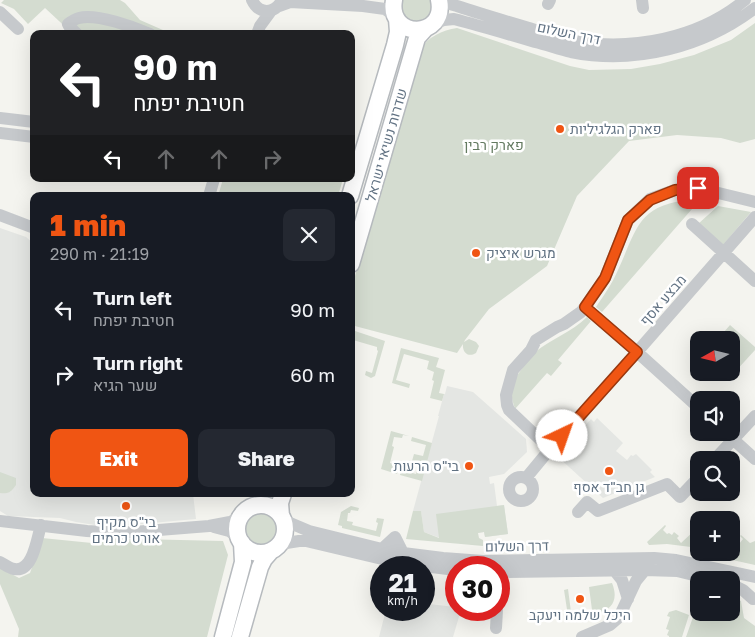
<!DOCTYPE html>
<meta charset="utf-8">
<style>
body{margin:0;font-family:"Golos Text",Heebo,sans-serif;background:#242831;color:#f1f3f6;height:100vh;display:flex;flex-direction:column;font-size:19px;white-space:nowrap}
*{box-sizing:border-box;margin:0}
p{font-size:16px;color:#9ea1a6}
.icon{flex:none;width:28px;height:28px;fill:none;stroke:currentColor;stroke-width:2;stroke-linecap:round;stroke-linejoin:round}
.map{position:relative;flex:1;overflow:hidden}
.panel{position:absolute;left:30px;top:192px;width:325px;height:305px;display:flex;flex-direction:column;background:#171b24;border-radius:10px;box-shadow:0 5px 20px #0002}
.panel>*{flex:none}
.banner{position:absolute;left:30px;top:30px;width:325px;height:152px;border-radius:10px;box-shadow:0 5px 20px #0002;background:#202124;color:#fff;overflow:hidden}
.needle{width:32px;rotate:262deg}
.controls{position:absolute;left:690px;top:331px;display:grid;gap:10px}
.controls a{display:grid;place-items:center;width:50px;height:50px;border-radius:10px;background:#171b24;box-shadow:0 5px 20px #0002;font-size:25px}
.speed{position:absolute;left:370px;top:556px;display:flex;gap:10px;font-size:25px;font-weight:700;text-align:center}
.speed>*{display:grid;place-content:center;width:65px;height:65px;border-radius:50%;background:#171b24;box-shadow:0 5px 20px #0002;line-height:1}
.speed small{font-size:12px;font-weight:400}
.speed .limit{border:8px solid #d22;background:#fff;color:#111}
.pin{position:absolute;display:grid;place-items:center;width:42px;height:42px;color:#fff;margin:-21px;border-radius:10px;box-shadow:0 2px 8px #0006}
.me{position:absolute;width:55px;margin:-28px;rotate:42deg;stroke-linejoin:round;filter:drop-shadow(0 0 4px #0008)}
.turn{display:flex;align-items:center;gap:18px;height:105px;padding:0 20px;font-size:22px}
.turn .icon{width:65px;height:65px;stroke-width:2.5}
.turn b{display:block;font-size:35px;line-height:42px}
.lanes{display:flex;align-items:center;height:48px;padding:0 20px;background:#0003;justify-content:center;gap:25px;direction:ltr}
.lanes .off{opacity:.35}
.round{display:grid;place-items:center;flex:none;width:52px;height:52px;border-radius:10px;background:#242831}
.summary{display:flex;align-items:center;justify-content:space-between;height:85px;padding:0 20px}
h1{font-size:30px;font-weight:800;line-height:38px;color:#f05513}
.action{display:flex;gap:10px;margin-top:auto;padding:10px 20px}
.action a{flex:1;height:58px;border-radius:10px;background:#f05513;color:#fff;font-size:20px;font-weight:800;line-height:58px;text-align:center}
.action a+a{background:#242831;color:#f1f3f6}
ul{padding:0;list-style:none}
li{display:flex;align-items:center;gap:15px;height:65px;padding:0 20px}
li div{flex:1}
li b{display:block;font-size:19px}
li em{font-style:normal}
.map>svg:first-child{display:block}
.built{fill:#e4e6e3}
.green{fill:#d4dcd0}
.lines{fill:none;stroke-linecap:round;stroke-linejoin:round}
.major-casing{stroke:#b6babe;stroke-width:19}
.minor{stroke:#c6c9cc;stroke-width:12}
.major{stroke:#fff;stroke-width:16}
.route-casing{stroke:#9c370c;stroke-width:12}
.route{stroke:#f05513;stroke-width:9}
.poi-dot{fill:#f05513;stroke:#fff;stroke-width:2}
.labels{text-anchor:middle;stroke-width:5;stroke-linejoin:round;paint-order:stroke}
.street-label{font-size:14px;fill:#617283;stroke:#fff}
.poi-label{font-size:14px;fill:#617283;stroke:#fff}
.park-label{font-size:14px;fill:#637a60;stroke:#fff}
</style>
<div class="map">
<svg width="755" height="637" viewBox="0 0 755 637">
<rect width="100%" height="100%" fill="#f4f4ef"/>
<path class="built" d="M0,228l26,9 7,6 1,20v231h159l3,25 -88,8 -32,-5 -16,-4 -52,-2 -8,-5z
M447,386l26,6 53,47 1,13 -23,22 -15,3 1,7 4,-1 3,23 7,-1 4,29 -23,3 -1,-5 -44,6 -16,-6 -3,-20 -8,-1 26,-95h-1l6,-22h1z
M597,418l26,25 -7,8 11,9 4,-5 2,1 3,-2 16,16 -2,2 5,5 -52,21 -46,-42 34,-37 3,3z
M424,597l4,1v6l28,3v3h5l-8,27h-74l7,-27h38z"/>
<path class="green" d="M4,0h116l5,3 15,17 32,14h-99l-28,-26 -17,16 -14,-15 -13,-6z
M402,0h29c3,12 -6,26 -20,22 -3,-1 -6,-5 -9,-8z
M755,23v116l-15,4 -19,-5 -44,-3 -48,6 -52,55 -30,70 -58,43 -24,31 -1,2 5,-3 7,3 3,4 -3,7c-8,5 -14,-1 -13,-9l-6,9 -106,-28v-33l4,-16 65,-226c8,-13 22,-20 37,-22l113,38 19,4 42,-1 29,-5 34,-9 37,-15z
M223,179h120l-5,17h-120z
M691,200l8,1 -97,111 -6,-5c8,-12 16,-23 22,-37 19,-41 20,-66 73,-70z
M718,206l33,6 -28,33 -25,-21z
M587,317l4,4 -33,39 4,3 -11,13 -4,-3 -32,36c-6,-18 -5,-24 6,-39 4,-6 8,-14 14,-18 16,-13 37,-20 52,-35z
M730,325l25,22v3l-21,23 -3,-2v-31h-14z
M351,331h4l30,10 -10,35 -4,2 -6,-3 1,-4 6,2 6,-22 -1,-1v-3l-24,-7 -2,3z
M401,348l38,10 -3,9 9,3 -6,23 5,1 -2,7 -12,-3 4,-17 -2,-1 2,-8 -7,-3 2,-8 -25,-7 -8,26 14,4 -1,4 -17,-5z
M391,431l18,5 -6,-1 -1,3 -8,-1 -2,9 2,1 -4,16 9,2 -2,9 -16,-5z
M412,437l20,6 -10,38 -22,-6 1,-5 15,4 4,-11 -8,-2 2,-7 9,2 3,-11 -15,-4z
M0,472l16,6v7c-5,7 -7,9 -16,8z
M504,505l4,29 -23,3 -1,-5 -6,1 1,5 4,2v6l-77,-7 7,-28h8l3,21 15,6 -3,-24z
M351,506l8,2 -1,3 -7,-1 -1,3h-2l-1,8 6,1 -1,3 24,6 2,-8 -2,-1 1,-4 7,1 -4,18 -38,-9v-2l-4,-1 3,-13z
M245 529a16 16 0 1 1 32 0a16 16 0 1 1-32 0Z
M665,525l1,1 -3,4 4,4 2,-1 3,2 2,-3 5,4 -2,2 4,5 14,-13 4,3v6l-8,8 -24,-3 -18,1 -2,-3z
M741,535l9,8 5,-2v24l-54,-12 30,-1v-9l1,-1 3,2 2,-2 2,2 4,-5 -3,-3z
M42,538l50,5 3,-5 128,3 5,14 -21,82h-189l1,-8 -19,-45v-16l19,10 11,-5z
M612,583c12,30 -19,32 -40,38l-4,-5 -4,-26 4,-1 3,23 21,-2 -3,-23z
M731,597l10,4 3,17 11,8v11h-69l13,-37v12h32z
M676,610l13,5 -7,22h-13v-1l-2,-1 2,-5 -3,-1 4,-12 -3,-1 2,-4z"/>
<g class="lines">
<g class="major-casing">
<path id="major" d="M394,0c-7,40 53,39 45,0
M350,196l45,-151 3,-13 -1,-13
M351,264l66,-226 9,-10
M237 529a24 24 0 1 1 48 0a24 24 0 1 1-48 0Z
M281,516l-1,-13 3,-9
M223,637l20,-75 -1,-19
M240,637l20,-70 4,-8 7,-8"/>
</g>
<path class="minor" d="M252,0c7,15 23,14 30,0
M442,0l4,3 11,3c24,8 48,15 72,22 15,5 30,10 44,13 59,10 125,-2 172,-41
M642,0l1,8
M548,4l2,-4
M279,6l11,-4 73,4 22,3 10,7
M0,12l18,17
M431,25l13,-5 10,-1c27,7 54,15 81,23 12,3 24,7 36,10 64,13 133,-5 184,-44
M77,34l-8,-8 -1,-2c4,-3 7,-5 11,-6 17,-5 55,9 71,16
M257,34l3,-8 11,-15
M0,118l34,4
M0,133l34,4
M209,196l5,-17
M0,215l34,13
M692,224l63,57
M585,307l52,45 62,56
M725,432l30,27
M550,449l-41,-39 -2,-5 -1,-10 7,-25 18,-20 5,-10 21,-13 7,-3 17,-12 4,-5 20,-29 23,-58 22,-21 25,-9 23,-2 57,14
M714,460l41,-44
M509 489a12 12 0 1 1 24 0a12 12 0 1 1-24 0Z
M526,478l24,-29 87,-97 118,-135
M578,512l9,-10 11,9 69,-27 13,13 19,-20
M283,520l26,11 73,18 21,4 40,5 40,3 171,-3 22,2 79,17
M0,521l87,10 34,2 88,-7 21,-4 12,-6
M214,527l15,4 11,7
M280,544l19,-3h7l93,22 57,7
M382,549l13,-12 8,16
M0,562c4,2 9,6 14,7 19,4 23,-31 27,-44
M614,570l8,10 6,19
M499,572l146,-2 32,1 37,9
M731,584l12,6 10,9
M496,628l1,-18
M582,637l28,-12 7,-6 4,-6 15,-32 9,-11"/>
<use href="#major" class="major"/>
</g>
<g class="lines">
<g class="route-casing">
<path id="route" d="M562,436l75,-84 -52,-45 20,-29 23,-58 22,-20 25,-10 23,-2"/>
</g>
<use href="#route" class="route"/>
</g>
<g class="poi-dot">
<circle cx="560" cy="129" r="5"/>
<circle cx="476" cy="253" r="5"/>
<circle cx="469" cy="466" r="5"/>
<circle cx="609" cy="471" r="5"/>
<circle cx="126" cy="506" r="5"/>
<circle cx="580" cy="599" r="5"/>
</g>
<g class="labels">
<g class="street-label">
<text transform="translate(569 33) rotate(12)" y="5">דרך השלום</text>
<text transform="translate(386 145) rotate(-74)" y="5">שדרות נשיאי ישראל</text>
<text transform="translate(663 300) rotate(-49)" y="5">מבצע אסף</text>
<text transform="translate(517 546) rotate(-1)" y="5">דרך השלום</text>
</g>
<g class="poi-label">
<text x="570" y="134" text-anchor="start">פארק הגלגיליות</text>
<text x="486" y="258" text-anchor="start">מגרש איציק</text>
<text x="459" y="471" text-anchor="end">בי"ס הרעות</text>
<text x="609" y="492">גן חב"ד אסף</text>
<text x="126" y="527">בי"ס מקיף<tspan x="126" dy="16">אורט כרמים</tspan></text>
<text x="580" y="620">היכל שלמה ויעקב</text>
</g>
<g class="park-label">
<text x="494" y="150">פארק רבין</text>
</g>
</g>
</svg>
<div class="controls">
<a><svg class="needle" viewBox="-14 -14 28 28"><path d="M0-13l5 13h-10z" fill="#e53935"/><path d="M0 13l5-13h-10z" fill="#9ea1a6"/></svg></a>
<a><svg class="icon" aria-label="sound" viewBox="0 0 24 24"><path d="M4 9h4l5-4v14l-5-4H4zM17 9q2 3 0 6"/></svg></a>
<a><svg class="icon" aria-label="search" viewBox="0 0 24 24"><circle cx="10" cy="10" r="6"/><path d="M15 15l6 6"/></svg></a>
<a>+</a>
<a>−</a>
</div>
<div class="speed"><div>21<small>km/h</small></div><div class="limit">30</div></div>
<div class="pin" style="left:698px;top:188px;background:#d93025"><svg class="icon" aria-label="arrive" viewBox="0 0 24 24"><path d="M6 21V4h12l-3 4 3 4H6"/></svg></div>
<svg class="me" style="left:562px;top:436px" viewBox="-20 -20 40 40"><circle r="19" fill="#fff"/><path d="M0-13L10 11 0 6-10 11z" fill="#f05513"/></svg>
<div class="banner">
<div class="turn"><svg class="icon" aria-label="left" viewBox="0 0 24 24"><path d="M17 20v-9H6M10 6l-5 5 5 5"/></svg><div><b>90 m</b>חטיבת יפתח</div></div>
<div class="lanes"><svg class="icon" aria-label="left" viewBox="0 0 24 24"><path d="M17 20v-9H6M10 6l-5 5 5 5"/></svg><svg class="icon off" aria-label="ahead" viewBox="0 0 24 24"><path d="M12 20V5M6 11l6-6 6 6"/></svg><svg class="icon off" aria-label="ahead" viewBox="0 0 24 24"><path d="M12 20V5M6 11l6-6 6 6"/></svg><svg class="icon off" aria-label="right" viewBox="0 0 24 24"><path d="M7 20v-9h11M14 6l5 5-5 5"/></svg></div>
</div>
<section class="panel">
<div class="summary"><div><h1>1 min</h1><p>290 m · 21:19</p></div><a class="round"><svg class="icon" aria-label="close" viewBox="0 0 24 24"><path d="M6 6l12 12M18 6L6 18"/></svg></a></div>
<ul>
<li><svg class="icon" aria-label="left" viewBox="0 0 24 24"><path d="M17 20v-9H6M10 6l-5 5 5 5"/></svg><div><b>Turn left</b><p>חטיבת יפתח</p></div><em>90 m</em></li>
<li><svg class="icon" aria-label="right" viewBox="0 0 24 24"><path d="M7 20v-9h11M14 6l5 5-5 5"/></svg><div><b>Turn right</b><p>שער הגיא</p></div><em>60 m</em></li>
</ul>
<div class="action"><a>Exit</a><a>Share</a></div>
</section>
</div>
